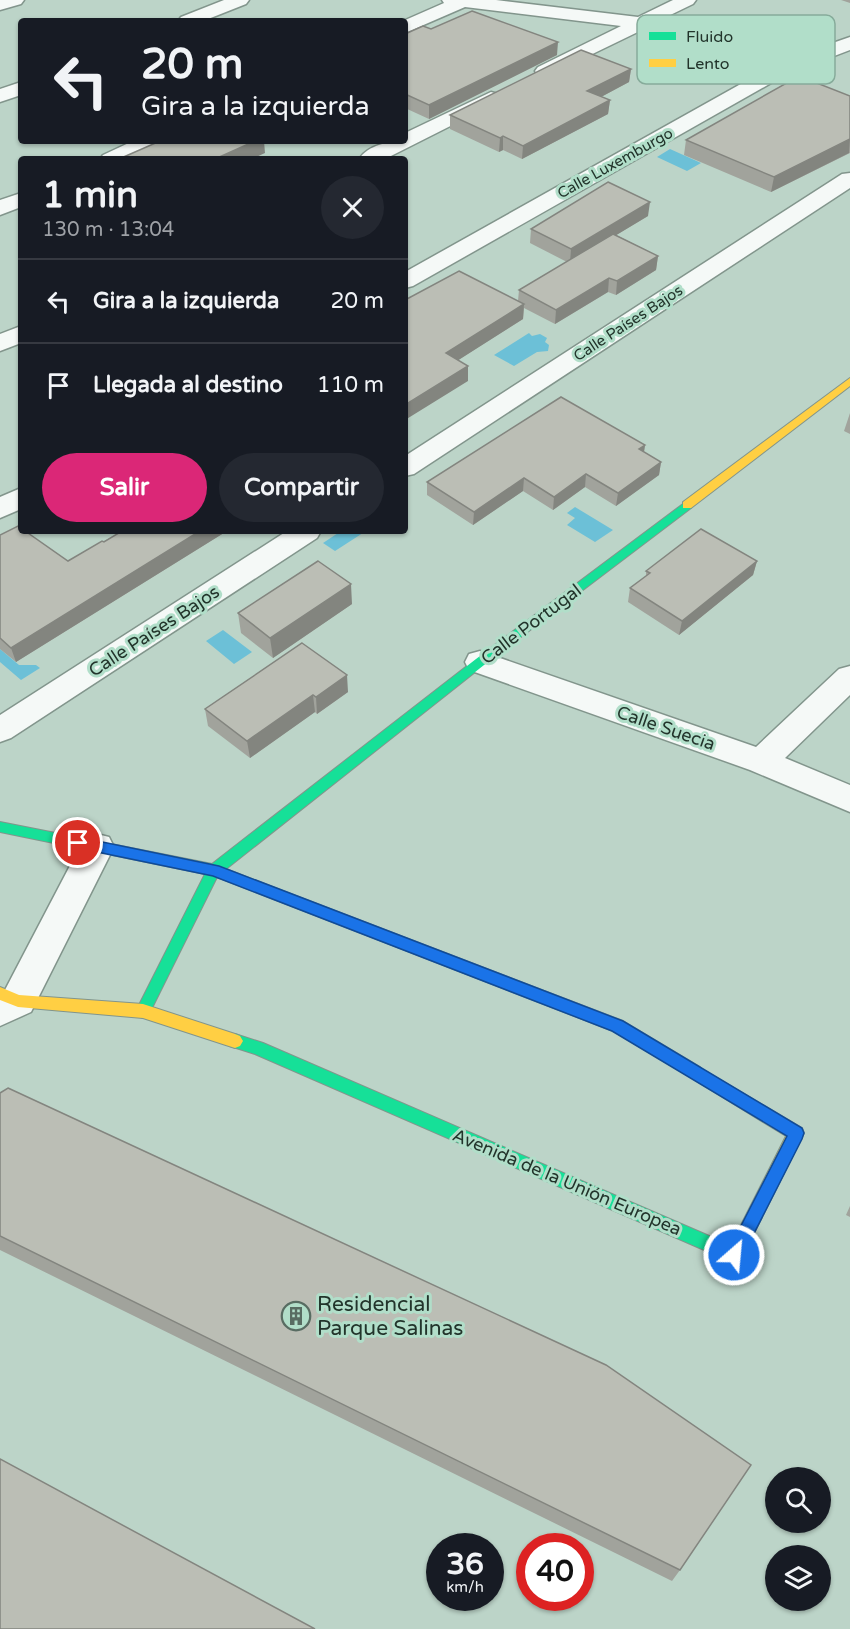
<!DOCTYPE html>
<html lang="es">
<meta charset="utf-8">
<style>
body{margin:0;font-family:"Varela Round",sans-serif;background:#242831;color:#f1f3f6;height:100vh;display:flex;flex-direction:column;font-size:22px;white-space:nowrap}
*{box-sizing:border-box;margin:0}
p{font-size:20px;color:#9ea1a6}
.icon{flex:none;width:33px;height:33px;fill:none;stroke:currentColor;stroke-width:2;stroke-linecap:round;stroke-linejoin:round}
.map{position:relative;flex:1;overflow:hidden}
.side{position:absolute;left:18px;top:156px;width:390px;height:378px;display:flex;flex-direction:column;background:#171b24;border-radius:6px;box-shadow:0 2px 4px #0004}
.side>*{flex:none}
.top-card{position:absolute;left:18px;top:18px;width:390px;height:126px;border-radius:6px;box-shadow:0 2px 4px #0004;background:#171b24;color:#f1f3f6;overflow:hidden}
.buttons{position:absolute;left:765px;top:1467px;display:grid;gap:12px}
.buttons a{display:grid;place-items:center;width:66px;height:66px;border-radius:50%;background:#171b24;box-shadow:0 2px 4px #0004;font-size:30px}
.speed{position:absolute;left:426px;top:1533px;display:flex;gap:12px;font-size:30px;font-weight:700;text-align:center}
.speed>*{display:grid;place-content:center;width:78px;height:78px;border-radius:50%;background:#171b24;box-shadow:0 2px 4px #0004;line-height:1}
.speed small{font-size:15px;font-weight:400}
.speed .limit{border:9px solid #d22;background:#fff;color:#111}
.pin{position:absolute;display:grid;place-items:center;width:51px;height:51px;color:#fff;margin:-26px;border:3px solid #fff;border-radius:50%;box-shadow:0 2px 6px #0007}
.me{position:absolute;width:66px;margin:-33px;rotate:27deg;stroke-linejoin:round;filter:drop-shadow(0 0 4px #0008)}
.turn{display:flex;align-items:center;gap:21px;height:126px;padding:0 24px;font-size:27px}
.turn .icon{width:78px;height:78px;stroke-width:2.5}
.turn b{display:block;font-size:42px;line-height:51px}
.round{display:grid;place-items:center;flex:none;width:63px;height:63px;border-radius:32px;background:#242831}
.overview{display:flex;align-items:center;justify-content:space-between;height:102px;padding:0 24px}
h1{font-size:36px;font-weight:700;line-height:45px}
.primary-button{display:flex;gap:12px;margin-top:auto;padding:12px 24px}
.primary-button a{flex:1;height:69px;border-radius:36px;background:#db2777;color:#fff;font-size:24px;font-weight:700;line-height:69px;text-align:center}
.primary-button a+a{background:#242831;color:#f1f3f6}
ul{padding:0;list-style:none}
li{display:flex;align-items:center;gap:18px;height:84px;padding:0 24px;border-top:2px solid #363941}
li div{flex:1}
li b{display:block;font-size:22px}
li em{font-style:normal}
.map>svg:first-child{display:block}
.water{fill:#6cc0d7}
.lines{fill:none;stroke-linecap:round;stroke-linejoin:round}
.street-casing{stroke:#82958c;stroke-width:3}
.fast-casing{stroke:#82958c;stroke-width:2}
.slow-casing{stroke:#82958c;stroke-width:2}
.street{fill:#f5f9f7;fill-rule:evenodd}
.fast{fill:#16e098;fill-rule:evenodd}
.slow{fill:#ffcf43;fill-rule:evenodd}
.wall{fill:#a1a39c}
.shaded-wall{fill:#83857f}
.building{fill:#bbbeb5;stroke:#83857f;stroke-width:1.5}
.route{fill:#1a73e8;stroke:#114b97;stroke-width:1.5}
.labels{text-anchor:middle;stroke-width:6;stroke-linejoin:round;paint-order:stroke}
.far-street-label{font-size:15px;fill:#22342b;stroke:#b1dec9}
.street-label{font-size:18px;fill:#22342b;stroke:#b1dec9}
.near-poi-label{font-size:21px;fill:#22342b;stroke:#b1dec9;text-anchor:start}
.key{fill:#b1dec9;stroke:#86ab9a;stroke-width:1.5}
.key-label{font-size:16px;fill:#22342b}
</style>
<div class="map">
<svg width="850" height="1629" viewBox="0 0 850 1629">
<rect width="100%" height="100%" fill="#bcd4c8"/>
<path class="water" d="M670,149l31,14 -14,8 -30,-14z
M529,333l3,3 8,-2 7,4 -2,4 4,3 -1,6 -11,1 -23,14 -20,-11z
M575,507l38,23 -18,12 -28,-17 8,-7 -8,-5z
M341,531h25l-31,20 -12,-8z
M223,630l29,22 -18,12 -28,-23z
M0,649l19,16h17l4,3 -19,12 -21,-18z"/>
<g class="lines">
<g class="street-casing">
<path id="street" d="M0,0h24l-3,4 -21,6z
M224,0h25l-3,4 -43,17h-25l3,-4z
M442,0h54l142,17 35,-17h23l-3,4 -33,16 167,25 23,-8v13l-63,24 -374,212 -8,2v-16l368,-206 33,-13 -162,-24 -99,48 -7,-2 -3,-4 3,-4 83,-41 -156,-19 -60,26 -2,-12 41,-18z
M21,82v13l-21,7v-13z
M491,92l7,2 3,4 -3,4 -113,57h-26c9,-14 31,-18 46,-18v-8z
M133,141h27l-3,4 -30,14h-27l3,-4z
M850,173v15l-436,286 -9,2v-20l437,-282z
M21,193v14l-21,8v-15z
M21,326v17l-21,8v-17z
M21,488v21l-21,9v-21z
M287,531h34l-4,7 -306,200 -11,4v-27z
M480,651l276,96 83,-78 11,-3v29l-65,63 65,27v27l-100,-42 -281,-100 -4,-8 4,-8z
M97,834l12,3 5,10 -83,165 -31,14v-34l5,-2 80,-153z"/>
</g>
<g class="fast-casing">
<path id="fast" d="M687,501l6,4 -2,3 -207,157 -258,204 397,152 77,46 3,5 -3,5 -5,2 -5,-2 -77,-46 -396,-154 -69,139 -5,2 -5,-2 -2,-5 69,-137 -205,-42v-10l212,42 264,-205z
M235,1034l28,9 467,202 6,-12 6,-2 6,2 2,6 -10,22 -6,2 -479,-209 -25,-8 -3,-5 3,-5z"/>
</g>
<g class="slow-casing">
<path id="slow" d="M850,378v8l-159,122h-8v-6z
M0,987l19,8 124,9 92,30 5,2 3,5 -3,5 -5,2 -92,-30 -125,-11 -18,-7z
M695,1065l107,63 2,5 -56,112 -6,2 -6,-2 -2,-6 52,-103 -96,-59 -3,-5 3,-5z"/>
</g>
<use href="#street" class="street"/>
<use href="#fast" class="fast"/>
<use href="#slow" class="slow"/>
</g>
<path class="wall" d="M841,0h9v3z
M431,29l126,26 -128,64 -24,-11v-74z
M631,69l-2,13 -28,15 9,3 -2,14 -86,45 -19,-9 -4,2 -49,-23v-14z
M850,96v57l-79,39 -87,-37 2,-15z
M648,216l-32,19 42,21 -2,14 -40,25 -8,-3 -53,32 -31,-16 -1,11 -65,41 10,21 -63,-81 113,1 1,-11 48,-28 -37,-19 1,-14z
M850,413v21l-6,-3z
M645,445l-1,7 17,10 -2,13 -43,31 -31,-19 -32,23 -30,-19 -50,34 -46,-30v-13z
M122,531h105l-211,131 -16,-13v-114l68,26z
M757,561l-4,14 -74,60 -51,-33 2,-14 16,-11v-6z
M352,604l-79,54 -32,-25 -3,-20z
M302,643l46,49 -31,22 -2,-2 -65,46 -42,-32 -3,-17z
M0,1093l680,477 -8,11 -672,-331z
M850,1206v11l-4,-2z"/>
<path class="shaded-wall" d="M558,42l-1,13 -128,64v-14z
M631,69l-2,13 -43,23 1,-14z
M610,100l-2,14 -86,45 1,-13z
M503,136v14l-4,2 1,-14z
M850,139l-1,14 -78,39 3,-15z
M255,141h9l1,12 -13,6h-37z
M650,202l-2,14 -78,47 1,-14z
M658,256l-2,14 -40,25 1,-14z
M609,278l-1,14 -53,32 1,-14z
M524,304l-1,15 -77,49v-15z
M468,366v15l-63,39v-15z
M645,445l-2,13 -4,-9z
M661,462l-2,13 -43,31 2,-13z
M586,474l-1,13 -32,23 1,-13z
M524,478l-1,13 -50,34 1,-13z
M200,531h27l-211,131 -5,-14z
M757,561l-4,14 -74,60 3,-14z
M351,584l1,20 -79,54 -3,-20z
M347,675l1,17 -31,22 -1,-17z
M313,695l2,17 -65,46 -3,-17z"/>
<path class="building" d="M472,11l86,31 -129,63 -24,-11v-60l18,-8 8,3z
M581,50l50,19 -44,22 23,9 -87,46 -20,-10 -3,2 -50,-23z
M799,76l51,20v43l-76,38 -88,-37z
M160,141h95l-40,18h-96z
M608,182l42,20 -79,47 -40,-20z
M613,234l45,22 -41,25 -8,-3 -53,32 -37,-20z
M459,271l65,33 -78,49 22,13 -63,39v-105z
M561,397l84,48 -6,4 22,13 -43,31 -32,-19 -32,23 -30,-19 -50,34 -47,-30z
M18,526l3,2v3h4l43,30 34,-20 2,1 18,-11h78l-189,117 -11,-10v-103z
M701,529l56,32 -75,60 -52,-33 20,-15 -4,-2z
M318,561l33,23 -81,54 -32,-25z
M302,643l45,32 -31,22 -3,-2 -66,46 -42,-32z
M8,1088l598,277 145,100 -71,105 -680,-334v-143z
M0,1459l315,170h-315z"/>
<path class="route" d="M78,837l141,29 404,155 179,107 2,5 -2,6 -62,122 -6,2 -6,-2 -2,-6 61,-119 -175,-105 -399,-155 -140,-29 -2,-4 2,-4z"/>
<defs>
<g id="building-ring" transform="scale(1.5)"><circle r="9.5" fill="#b1dec9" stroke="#586c62" stroke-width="1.5"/><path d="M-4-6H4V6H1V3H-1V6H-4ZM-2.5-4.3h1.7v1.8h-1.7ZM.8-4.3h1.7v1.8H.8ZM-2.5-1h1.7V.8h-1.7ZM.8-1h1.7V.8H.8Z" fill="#586c62"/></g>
</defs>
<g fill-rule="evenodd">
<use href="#building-ring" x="296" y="1316"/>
</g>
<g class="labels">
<g class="far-street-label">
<text transform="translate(615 163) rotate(-29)" y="5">Calle Luxemburgo</text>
<text transform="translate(628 323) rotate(-33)" y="5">Calle Países Bajos</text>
</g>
<g class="street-label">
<text transform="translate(531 624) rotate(-37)" y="6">Calle Portugal</text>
<text transform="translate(154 631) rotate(-33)" y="6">Calle Países Bajos</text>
<text transform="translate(666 728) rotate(19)" y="6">Calle Suecia</text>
<text transform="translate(567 1182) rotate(23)" y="6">Avenida de la Unión Europea</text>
</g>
<g class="near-poi-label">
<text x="317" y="1311">Residencial<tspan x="317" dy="24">Parque Salinas</tspan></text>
</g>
</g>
<rect x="637" y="15" width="198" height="69" rx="9" class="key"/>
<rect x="649" y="32" width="27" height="8" fill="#16e098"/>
<rect x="649" y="59" width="27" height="8" fill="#ffcf43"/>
<g class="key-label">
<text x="686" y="42">Fluido</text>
<text x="686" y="69">Lento</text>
</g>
</svg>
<div class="buttons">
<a><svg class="icon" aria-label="search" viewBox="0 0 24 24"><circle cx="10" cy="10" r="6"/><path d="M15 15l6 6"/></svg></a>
<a><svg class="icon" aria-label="layers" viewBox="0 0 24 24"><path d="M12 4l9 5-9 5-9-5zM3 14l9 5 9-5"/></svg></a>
</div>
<div class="speed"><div>36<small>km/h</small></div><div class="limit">40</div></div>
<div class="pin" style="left:78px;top:843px;background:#d93025"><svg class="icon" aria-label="arrive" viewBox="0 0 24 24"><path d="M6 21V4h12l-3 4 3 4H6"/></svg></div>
<svg class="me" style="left:734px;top:1255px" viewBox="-20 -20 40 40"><circle r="17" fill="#1a73e8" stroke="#fff" stroke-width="3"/><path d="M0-11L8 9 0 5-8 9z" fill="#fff"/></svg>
<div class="top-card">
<div class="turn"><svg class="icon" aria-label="left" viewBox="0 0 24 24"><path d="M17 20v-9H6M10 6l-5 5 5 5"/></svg><div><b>20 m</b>Gira a la izquierda</div></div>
</div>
<section class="side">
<div class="overview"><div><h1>1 min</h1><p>130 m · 13:04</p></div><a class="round"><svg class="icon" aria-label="close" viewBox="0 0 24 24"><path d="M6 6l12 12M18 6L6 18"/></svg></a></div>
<ul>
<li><svg class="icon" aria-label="left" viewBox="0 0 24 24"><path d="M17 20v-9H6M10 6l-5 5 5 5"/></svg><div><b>Gira a la izquierda</b></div><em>20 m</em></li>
<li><svg class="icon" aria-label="arrive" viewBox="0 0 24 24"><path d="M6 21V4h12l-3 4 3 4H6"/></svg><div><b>Llegada al destino</b></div><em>110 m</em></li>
</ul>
<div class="primary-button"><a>Salir</a><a>Compartir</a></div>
</section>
</div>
